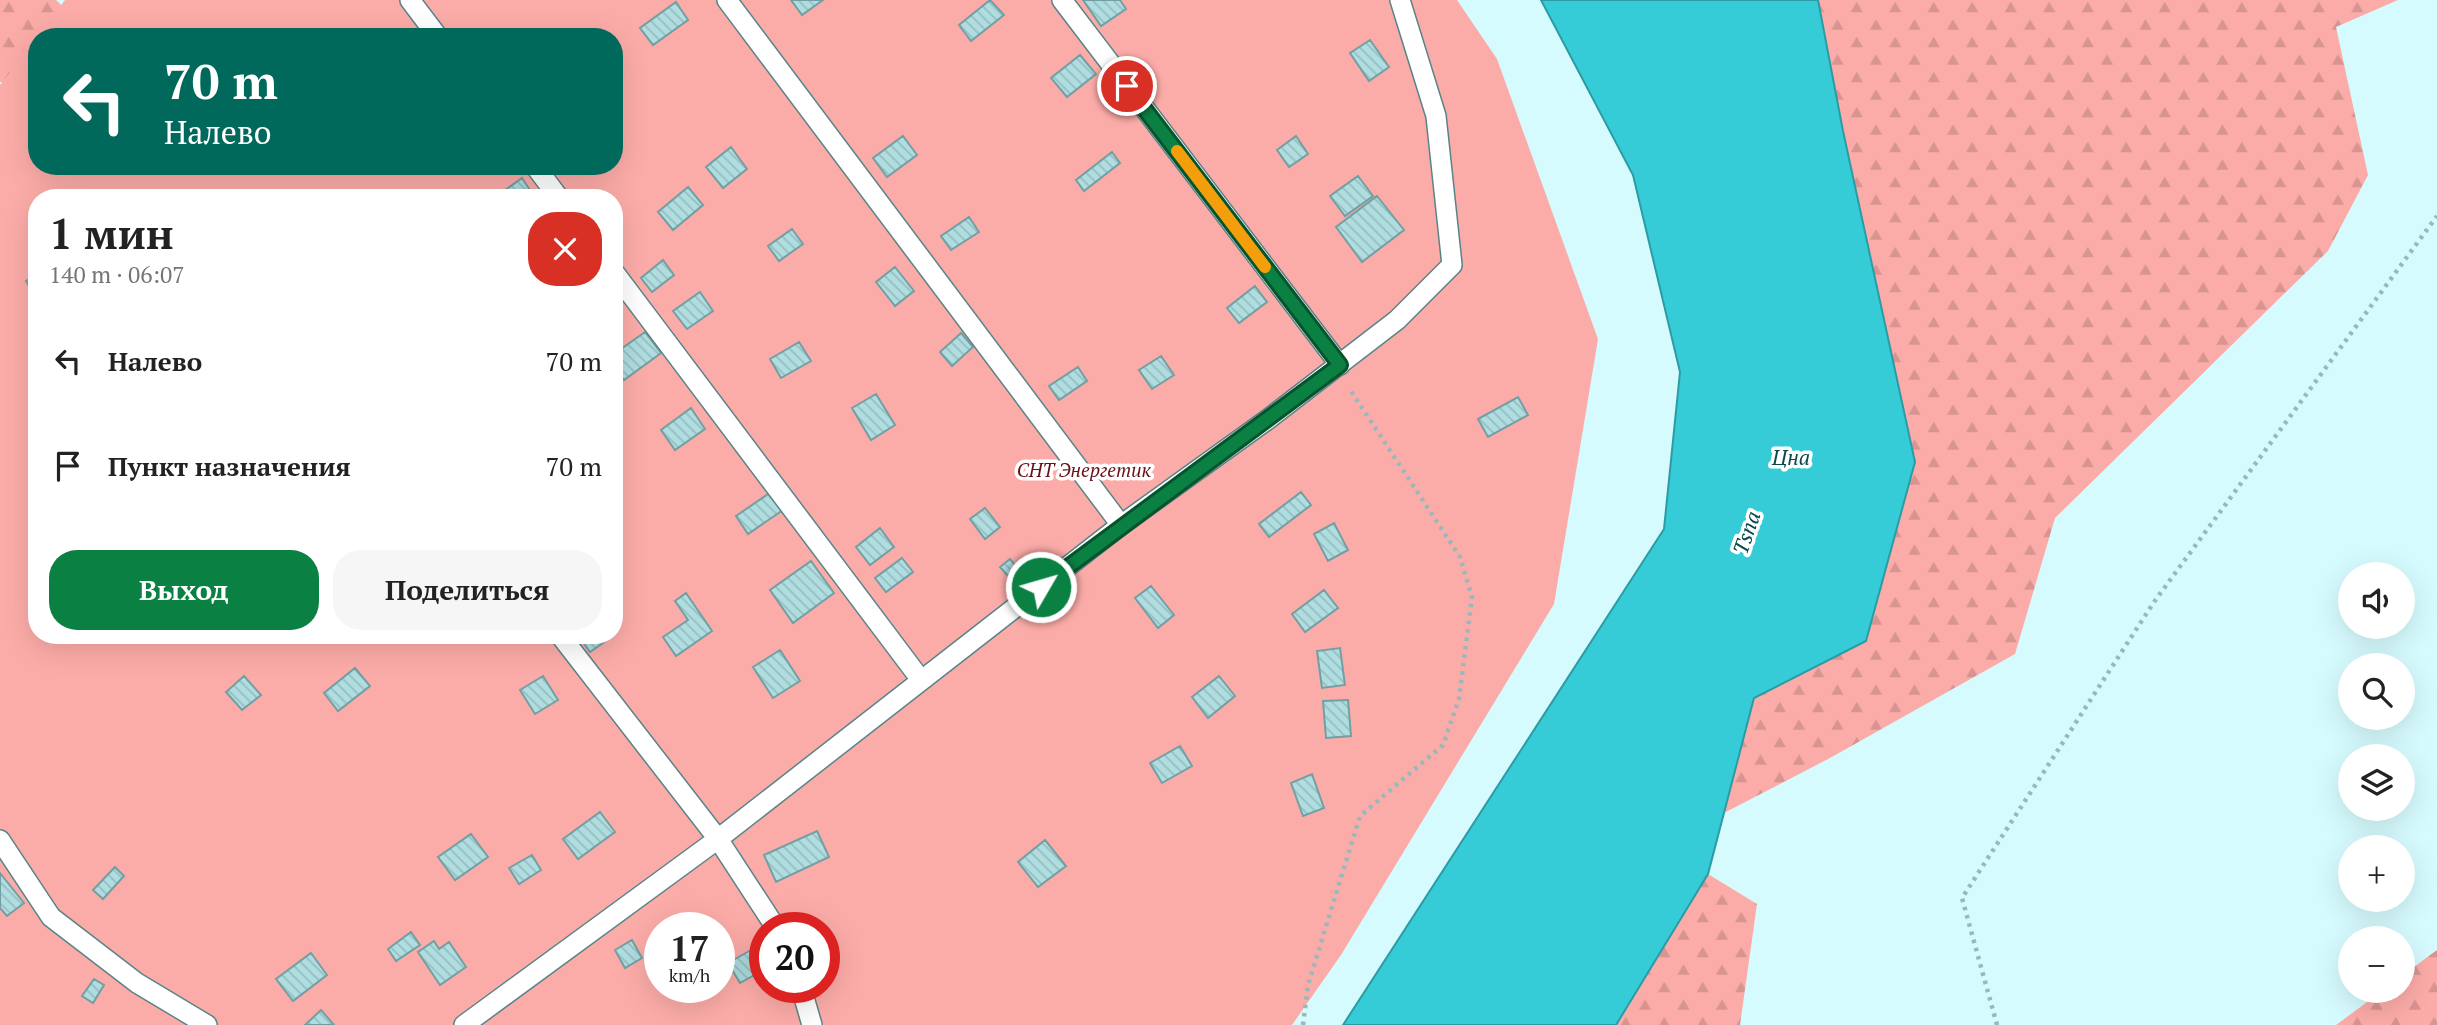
<!DOCTYPE html>
<html lang="ru">
<meta charset="utf-8">
<style>
body{margin:0;font-family:"PT Serif",serif;background:#f6f6f6;color:#222;height:100vh;display:flex;flex-direction:column;font-size:26px;white-space:nowrap}
*{box-sizing:border-box;margin:0}
p{font-size:23px;color:#767676}
.icon{flex:none;width:38px;height:38px;fill:none;stroke:currentColor;stroke-width:2;stroke-linecap:round;stroke-linejoin:round}
.map{position:relative;flex:1;overflow:hidden}
.panel{position:absolute;left:28px;top:189px;width:595px;height:455px;display:flex;flex-direction:column;background:#fff;border-radius:28px;box-shadow:0 7px 28px #0002}
.panel>*{flex:none}
.banner{position:absolute;left:28px;top:28px;width:595px;height:147px;border-radius:28px;box-shadow:0 7px 28px #0002;background:#00695c;color:#fff;overflow:hidden}
.buttons{position:absolute;left:2338px;top:562px;display:grid;gap:14px}
.buttons a{display:grid;place-items:center;width:77px;height:77px;border-radius:50%;background:#fff;box-shadow:0 7px 28px #0002;font-size:35px}
.speed{position:absolute;left:644px;top:912px;display:flex;gap:14px;font-size:35px;font-weight:700;text-align:center}
.speed>*{display:grid;place-content:center;width:91px;height:91px;border-radius:50%;background:#fff;box-shadow:0 7px 28px #0002;line-height:1}
.speed small{font-size:18px;font-weight:400}
.speed .limit{border:10px solid #d22;background:#fff;color:#111}
.pin{position:absolute;display:grid;place-items:center;width:60px;height:60px;color:#fff;margin:-30px;border:4px solid #fff;border-radius:50%;box-shadow:0 2px 7px #0007}
.me{position:absolute;width:77px;margin:-38px;rotate:52deg;stroke-linejoin:round;filter:drop-shadow(0 0 5px #0008)}
.turn{display:flex;align-items:center;gap:24px;height:147px;padding:0 21px;font-size:32px}
.turn .icon{width:91px;height:91px;stroke-width:2.5}
.turn b{display:block;font-size:49px;line-height:60px}
.round{display:grid;place-items:center;flex:none;width:74px;height:74px;border-radius:28px;background:#f6f6f6}
.overview{display:flex;align-items:center;justify-content:space-between;height:119px;padding:0 21px}
h1{font-size:42px;font-weight:800;line-height:52px}
.action{display:flex;gap:14px;margin-top:auto;padding:14px 21px}
.action a{flex:1;height:80px;border-radius:28px;background:#0b8043;color:#fff;font-size:28px;font-weight:800;line-height:80px;text-align:center}
.action a+a{background:#f6f6f6;color:#222}
ul{padding:0;list-style:none}
li{display:flex;align-items:center;gap:21px;height:105px;padding:0 21px}
li div{flex:1}
li b{display:block;font-size:26px}
li em{font-style:normal}
.map>svg:first-child{display:block}
.forest{fill:url(#forest-firs)}
.garden{fill:#fcaca8;fill-rule:evenodd}
.water{fill:#35ccd7;stroke:#2c9ba4;stroke-width:2}
.building{fill:url(#building-back-hatch);stroke:#739fa3;stroke-width:2}
.lines{fill:none;stroke-linecap:round;stroke-linejoin:round}
.lane-casing{stroke:#598487;stroke-width:22}
.path{stroke:#9ab8bb;stroke-width:4.5;stroke-dasharray:3.5 5;stroke-linecap:butt}
.lane{stroke:#fff;stroke-width:19}
.route-casing{stroke:#07532c;stroke-width:18}
.route{stroke:#0b8043;stroke-width:12}
.slow{stroke:#f59e0b;stroke-width:12}
.labels{text-anchor:middle;stroke-width:7;stroke-linejoin:round;paint-order:stroke}
.park-label{font-size:19px;font-style:italic;fill:#691119;stroke:#fff}
.water-label{font-size:21px;font-style:italic;fill:#084a4f;stroke:#fff}
</style>
<div class="map">
<svg width="2437" height="1025" viewBox="0 0 2437 1025">
<defs>
<pattern id="forest-firs" width="22" height="20" patternUnits="userSpaceOnUse" patternTransform="scale(1.75)"><rect width="22" height="20" fill="#fcaca8"/><path d="M5 1l3.5 6h-7zM16 11l3.5 6h-7z" fill="#d79491"/></pattern>
<pattern id="building-back-hatch" width="6" height="6" patternUnits="userSpaceOnUse" patternTransform="scale(1.75)"><rect width="6" height="6" fill="#afdde0"/><path d="M-1 5l2 2M0 0l6 6M5-1l2 2" fill="none" stroke="#96bec0"/></pattern>
</defs>
<rect width="100%" height="100%" fill="#d6fbfe"/>
<path class="forest" d="M0,0h56l31,30 146,7h-196v50l-37,-5z
M1818,0h580l-62,27 32,148 -40,76 -273,267 -40,136 -185,104 -106,55 30,-116 112,-57 -23,-509z
M1708,874l49,30 -17,121h-124z
M2437,950v75h-101l46,-34 21,-1v-15z"/>
<path class="garden" d="M65,0h1392l40,59 101,280 -44,265 -213,351 -49,70h-1292v-940l37,-48v129h577v-129h-577zM37,198h577v437h-577zM660,928h59v59h-59zM765,928h59v59h-59z"/>
<path class="water" d="M1541,0h277l25,131 72,331 -49,179 -112,57 -46,176 -92,151h-273l321,-496 16,-157 -47,-197z"/>
<path class="building" d="M791,0h32l-21,15z
M990,0l14,15 -33,26 -12,-16z
M1083,0h37l6,9 -25,17z
M676,2l12,18 -35,25 -13,-17z
M1370,40l19,27 -20,14 -19,-28z
M1080,55l16,19 -29,23 -16,-19z
M903,136l14,19 -30,22 -14,-19z
M1296,136l12,18 -19,13 -12,-17z
M731,147l16,22 -24,19 -17,-21z
M1112,152l8,11 -36,28 -8,-11z
M1358,176l15,20 -28,20 -15,-20z
M522,178l13,20h-41z
M688,187l15,18 -30,25 -15,-18z
M1377,196l27,34 -42,32 -26,-35z
M969,217l10,15 -28,18 -10,-14z
M792,229l11,15 -24,17 -11,-15z
M663,260l11,15 -22,17 -11,-14z
M895,267l19,24 -19,15 -19,-24z
M37,274v25l-11,-18z
M1255,286l12,16 -28,21 -12,-15z
M700,292l13,19 -26,18 -14,-18z
M645,332l16,21 -37,27 -10,-13v-13z
M961,333l12,14 -21,19 -12,-14z
M799,342l12,19 -30,17 -11,-19z
M1161,356l13,19 -22,14 -13,-19z
M1078,367l9,14 -28,19 -10,-14z
M876,394l19,31 -24,15 -19,-32z
M1518,397l10,18 -40,22 -10,-18z
M691,408l14,21 -30,21 -14,-20z
M771,492l12,18 -35,24 -12,-18z
M1301,492l10,13 -42,32 -10,-13z
M985,508l15,19 -15,12 -15,-20z
M1334,523l14,27 -20,11 -14,-27z
M880,528l14,19 -24,18 -14,-18z
M902,558l11,14 -27,20 -11,-14z
M1010,559l8,10 -10,7 -8,-9z
M811,561l23,32 -41,30 -23,-33z
M1151,586l23,29 -16,13 -23,-30z
M1324,590l14,18 -33,24 -13,-18z
M686,593l26,38 -36,25 -13,-19 25,-17 -13,-19z
M578,635h26l3,5 -17,12z
M1340,648l5,37 -23,3 -5,-37z
M780,650l20,31 -27,17 -20,-31z
M355,668l15,18 -32,25 -14,-18z
M244,676l17,19 -19,15 -16,-18z
M543,676l15,24 -23,14 -15,-24z
M1219,676l16,20 -27,22 -16,-21z
M1348,700l3,36 -25,2 -3,-37z
M1180,746l12,20 -30,17 -12,-20z
M1312,774l12,34 -21,8 -12,-33z
M600,812l15,20 -37,27 -15,-20z
M817,831l12,26 -53,25 -12,-27z
M471,834l17,23 -33,23 -17,-23z
M1045,840l21,26 -28,21 -20,-25z
M532,855l9,15 -22,14 -10,-16z
M115,867l9,9 -21,23 -10,-9z
M0,873l24,30 -17,13 -7,-8z
M411,932l9,13 -24,16 -8,-12z
M632,940l10,18 -17,10 -10,-18z
M434,941l5,8 10,-7 17,25 -26,18 -22,-33z
M760,945l5,8v16l-25,14 -12,-20z
M311,953l16,22 -34,26 -17,-22z
M94,979l10,6 -11,18 -11,-7z
M321,1010l13,15h-29z"/>
<g class="lines">
<g class="lane-casing">
<path id="lane" d="M410,0l28,37
M727,0l394,525
M1062,0l278,365
M535,166l24,32
M614,272l307,408
M0,840l51,77 86,66 70,42
M776,928l-58,-89 403,-314 146,-105 130,-100 55,-55 -16,-149 -36,-116
M801,987l11,38
M464,1025l254,-186 -158,-204"/>
</g>
<path class="path" d="M1303,1025l5,-40 52,-169 83,-71 16,-46 13,-102 -12,-40 -109,-166
M1997,1025l-35,-127 192,-296 283,-386"/>
<use href="#lane" class="lane"/>
</g>
<g class="lines">
<g class="route-casing">
<path id="route" d="M1041,587l299,-222 -213,-279"/>
</g>
<use href="#route" class="route"/>
<path class="slow" d="M1177,151l88,116"/>
</g>
<g class="labels">
<g class="park-label">
<text x="1084" y="477">СНТ Энергетик</text>
</g>
<g class="water-label">
<text x="1791" y="465">Цна</text>
<text transform="translate(1747 533) rotate(-71)" y="7">Tsna</text>
</g>
</g>
</svg>
<div class="buttons">
<a><svg class="icon" aria-label="sound" viewBox="0 0 24 24"><path d="M4 9h4l5-4v14l-5-4H4zM17 9q2 3 0 6"/></svg></a>
<a><svg class="icon" aria-label="search" viewBox="0 0 24 24"><circle cx="10" cy="10" r="6"/><path d="M15 15l6 6"/></svg></a>
<a><svg class="icon" aria-label="layers" viewBox="0 0 24 24"><path d="M12 4l9 5-9 5-9-5zM3 14l9 5 9-5"/></svg></a>
<a>+</a>
<a>−</a>
</div>
<div class="speed"><div>17<small>km/h</small></div><div class="limit">20</div></div>
<div class="pin" style="left:1127px;top:86px;background:#d93025"><svg class="icon" aria-label="arrive" viewBox="0 0 24 24"><path d="M6 21V4h12l-3 4 3 4H6"/></svg></div>
<svg class="me" style="left:1041px;top:587px" viewBox="-20 -20 40 40"><circle r="17" fill="#0b8043" stroke="#fff" stroke-width="3"/><path d="M0-11L8 9 0 5-8 9z" fill="#fff"/></svg>
<div class="banner">
<div class="turn"><svg class="icon" aria-label="left" viewBox="0 0 24 24"><path d="M17 20v-9H6M10 6l-5 5 5 5"/></svg><div><b>70 m</b>Налево</div></div>
</div>
<section class="panel">
<div class="overview"><div><h1>1 мин</h1><p>140 m · 06:07</p></div><a class="round" style="background:#d93025;color:#fff"><svg class="icon" aria-label="close" viewBox="0 0 24 24"><path d="M6 6l12 12M18 6L6 18"/></svg></a></div>
<ul>
<li><svg class="icon" aria-label="left" viewBox="0 0 24 24"><path d="M17 20v-9H6M10 6l-5 5 5 5"/></svg><div><b>Налево</b></div><em>70 m</em></li>
<li><svg class="icon" aria-label="arrive" viewBox="0 0 24 24"><path d="M6 21V4h12l-3 4 3 4H6"/></svg><div><b>Пункт назначения</b></div><em>70 m</em></li>
</ul>
<div class="action"><a>Выход</a><a>Поделиться</a></div>
</section>
</div>
